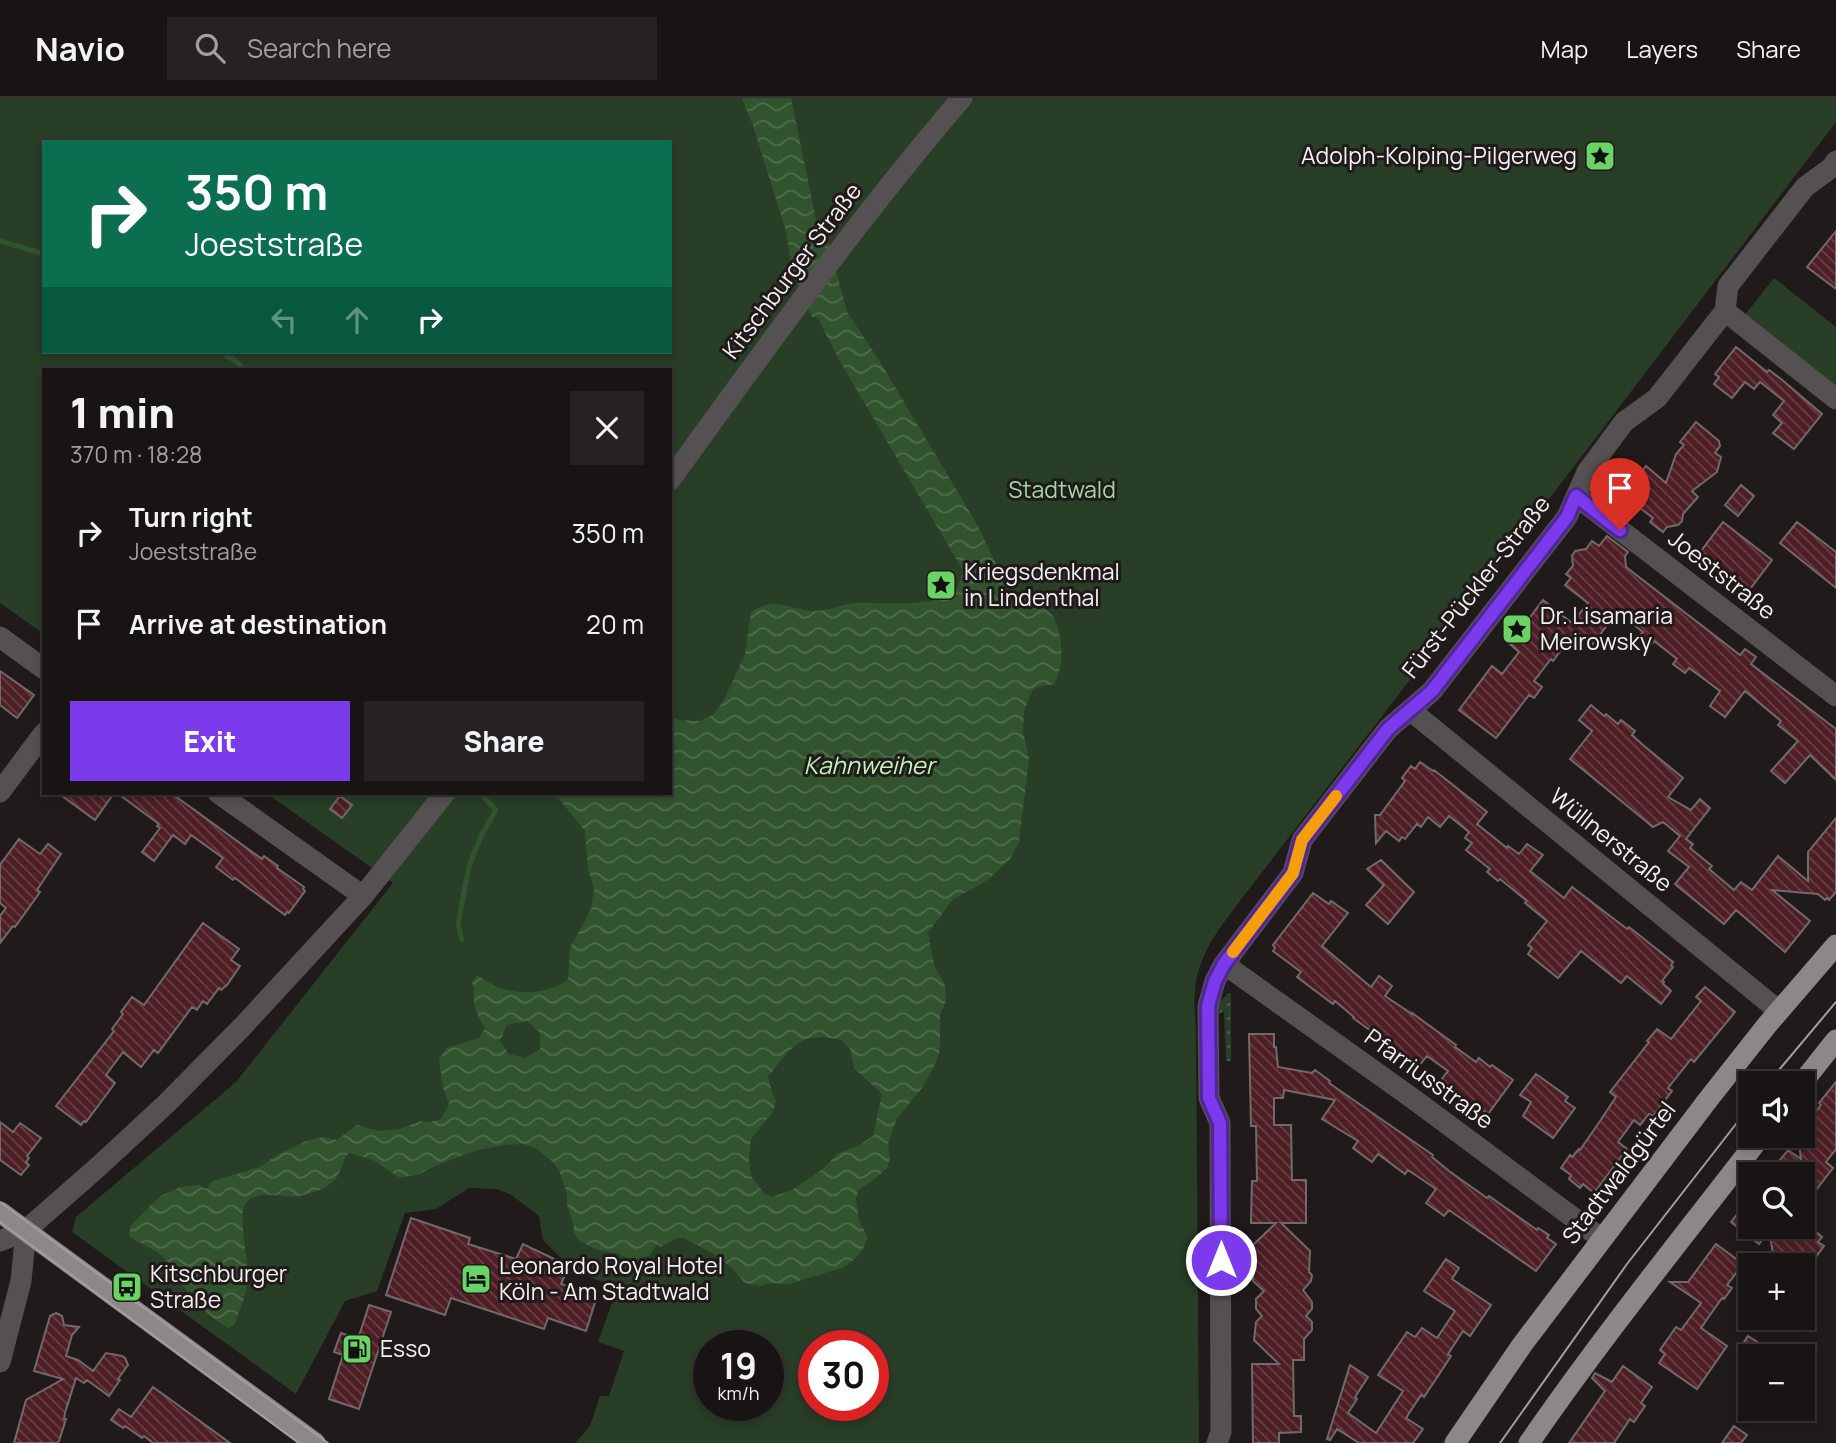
<!DOCTYPE html>
<meta charset="utf-8">
<style>
body{margin:0;font-family:Manrope,sans-serif;background:#262122;color:#f1f3f6;height:100vh;display:flex;flex-direction:column;font-size:26px;white-space:nowrap}
*{box-sizing:border-box;margin:0}
p{font-size:23px;color:#9f9ea0}
.icon{flex:none;width:38px;height:38px;fill:none;stroke:currentColor;stroke-width:2;stroke-linecap:round;stroke-linejoin:round}
.map{position:relative;flex:1;overflow:hidden}
.side{position:absolute;left:42px;top:270px;width:630px;height:427px;display:flex;flex-direction:column;background:#191414;border-radius:0px;box-shadow:0 4px 10px #0003,0 0 0 2px #373334}
.side>*{flex:none}
.guide{position:absolute;left:42px;top:42px;width:630px;height:214px;border-radius:0px;box-shadow:0 4px 10px #0003,0 0 0 2px #373334;background:#0b6e4f;color:#fff;overflow:hidden}
.tools{position:absolute;left:1738px;top:973px;display:grid;gap:14px}
.tools a{display:grid;place-items:center;width:77px;height:77px;border-radius:0px;background:#191414;box-shadow:0 4px 10px #0003,0 0 0 2px #373334;font-size:35px}
.speed{position:absolute;left:693px;top:1232px;display:flex;gap:14px;font-size:35px;font-weight:700;text-align:center}
.speed>*{display:grid;place-content:center;width:91px;height:91px;border-radius:50%;background:#191414;box-shadow:0 4px 10px #0003,0 0 0 2px #373334;line-height:1}
.speed small{font-size:18px;font-weight:400}
.speed .limit{border:10px solid #d22;background:#fff;color:#111}
.pin{position:absolute;display:grid;place-items:center;width:60px;height:60px;color:#fff;margin:-72px -30px;border-radius:50% 50% 50% 0;rotate:-45deg;box-shadow:0 0 7px #0007}
.pin .icon{rotate:45deg}
.me{position:absolute;width:77px;margin:-38px;rotate:0deg;stroke-linejoin:round;filter:drop-shadow(0 0 5px #0008)}
.turn{display:flex;align-items:center;gap:24px;height:147px;padding:0 28px;font-size:32px}
.turn .icon{width:91px;height:91px;stroke-width:2.5}
.turn b{display:block;font-size:49px;line-height:60px}
.lanes{display:flex;align-items:center;height:66px;padding:0 28px;background:#0003;justify-content:center;gap:35px;direction:ltr}
.lanes .off{opacity:.35}
.round{display:grid;place-items:center;flex:none;width:74px;height:74px;border-radius:0px;background:#262122}
.overview{display:flex;align-items:center;justify-content:space-between;height:119px;padding:0 28px}
h1{font-size:42px;font-weight:800;line-height:52px}
.primary-button{display:flex;gap:14px;margin-top:auto;padding:14px 28px}
.primary-button a{flex:1;height:80px;border-radius:0px;background:#7c3aed;color:#fff;font-size:28px;font-weight:800;line-height:80px;text-align:center}
.primary-button a+a{background:#262122;color:#f1f3f6}
ul{padding:0;list-style:none}
li{display:flex;align-items:center;gap:21px;height:91px;padding:0 28px}
li div{flex:1}
li b{display:block;font-size:26px}
li em{font-style:normal}
header{display:flex;align-items:center;gap:42px;box-sizing:border-box;height:98px;padding:0 35px;background:#191414;border-bottom:2px solid #373334}
header strong{font-size:33px}
nav{display:flex;gap:38px;margin-inline-start:auto;font-size:24px}
.search{width:490px;height:63px;background:#262122;display:flex;align-items:center;gap:18px;box-sizing:border-box;padding:0 24px;border-radius:0px;color:#9f9ea0;font-size:26px}
.map>svg:first-child{display:block}
.grass{fill:url(#grass-dots)}
.green{fill:#283e26;fill-rule:evenodd}
.water{fill:url(#water-waves);fill-rule:evenodd}
.lines{fill:none;stroke-linecap:round;stroke-linejoin:round}
.stream{stroke:#31542f;stroke-width:5}
.building{fill:url(#building-back-hatch);stroke:#72696a;stroke-width:2}
.minor{stroke:#555152;stroke-width:21}
.major{stroke:#8e8787;stroke-width:21}
.tram{stroke:#a49e9f;stroke-width:2}
.route-casing{stroke:#51269a;stroke-width:18}
.route{stroke:#7c3aed;stroke-width:12}
.slow{stroke:#f59e0b;stroke-width:12}
.labels{text-anchor:middle;stroke-width:6;stroke-linejoin:round;paint-order:stroke}
.poi-label{font-size:23px;fill:#f5f0f1;stroke:#211a1b;text-anchor:start}
.street-label{font-size:23px;fill:#f5f0f1;stroke:#211a1b}
.park-label{font-size:23px;fill:#a0d99c;stroke:#211a1b}
.water-label{font-size:24px;font-style:italic;fill:#bbf5b7;stroke:#211a1b}
</style>
<header>
<strong>Navio</strong>
<div class="search"><svg class="icon" aria-label="search" viewBox="0 0 24 24"><circle cx="10" cy="10" r="6"/><path d="M15 15l6 6"/></svg>Search here</div>
<nav><a>Map</a><a>Layers</a><a>Share</a></nav>
</header>
<div class="map">
<svg width="1836" height="1345" viewBox="0 0 1836 1345">
<defs>
<pattern id="grass-dots" width="8" height="8" patternUnits="userSpaceOnUse" patternTransform="scale(1.75)"><rect width="8" height="8" fill="#283e26"/><path d="M2 2h.1M6 6h.1" fill="none" stroke="#485a46" stroke-width="1.8" stroke-linecap="round"/></pattern>
<pattern id="water-waves" width="16" height="10" patternUnits="userSpaceOnUse" patternTransform="scale(1.75)"><rect width="16" height="10" fill="#31542f"/><path d="M0 5q4-4 8 0t8 0" fill="none" stroke="#4f6d4e"/></pattern>
<pattern id="building-back-hatch" width="6" height="6" patternUnits="userSpaceOnUse" patternTransform="scale(1.75)"><rect width="6" height="6" fill="#4e1e25"/><path d="M-1 5l2 2M0 0l6 6M5-1l2 2" fill="none" stroke="#683f45"/></pattern>
</defs>
<rect width="100%" height="100%" fill="#211a1b"/>
<path class="grass" d="M1228,895h3v68h-5l-2,-50 -10,6 2,-11z"/>
<path class="green" d="M0,0h1836v24l-241,317 -362,471c-18,24 -35,48 -38,80 -2,14 1,30 1,45l3,408h-624l15,-17 10,-30h9l15,-45 -26,-9 19,-53 -33,-15 -23,-16 -18,-18 -4,-24 -29,-22 -14,-5 -27,-1 -33,21 -31,4 -28,78 -32,10 -49,93 -224,-162 4,-15 160,-135 157,-199 -127,-90h404v-424h-626v265l-44,-31zM44,44h626v210h-626zM709,1248h59v59h-59zM814,1248h59v59h-59z
M1774,180l62,49v62l-92,-73z"/>
<path class="water" d="M742,0h49l26,126 9,8 21,80 32,48 99,166 18,38 9,23 1,11c14,10 21,7 36,10 18,5 21,40 19,55 -1,7 -4,15 -7,22h-9l-12,4 -9,22 -1,21 6,27 -10,83 -9,17 -19,18 -13,9 -25,13 -25,34 6,32 11,20 1,16 -6,14v24l-1,14 -6,16 -11,19 -26,32 -8,24 2,15 -3,9 -10,9 -18,13 -3,8 3,23 9,16 -5,12 -7,9 -12,9 -55,17 -18,-1 -11,3 -15,-3 -14,-16 -18,-13 -29,-16h-7l-16,9 -4,-3 -8,12 -18,4 -13,-6 -20,-4 -19,-9 -6,-10 1,-6 -7,-20v-11l-8,-24 -9,-11 -13,-10 -13,-5 -22,1 -27,6 -38,14 -18,9 -19,4 -27,-18 -24,-7c-7,8 -7,16 -12,24 -8,12 -25,16 -38,19 -16,3 -46,-10 -55,11 -5,12 4,53 4,70 0,15 -9,33 -13,47l-6,4c-20,-9 -42,-36 -55,-54 -4,-6 -7,-14 -12,-18 -7,-7 -24,-13 -33,-20l2,-11 28,-28 21,-10 18,-2 9,4 5,-8 48,-14 17,-12 29,-14 16,-4 15,3 20,-15 23,6 19,-2 22,-8 9,1 11,-3 8,-15 -6,-16 -4,-28 7,-12 33,-10 6,-10c-5,-8 -11,-18 -11,-28 -1,-7 2,-10 -2,-17l5,-8c7,4 13,9 20,12 23,9 51,6 71,-7l2,-32 21,-39 3,-20 -6,-20 -3,-38 -26,-32 -1,-6h112v-77l9,4 20,1 14,-6 11,-15 21,-46 6,-42c4,-2 10,-6 15,-7 15,-4 32,6 48,6 14,0 28,-7 42,-8 29,-2 107,12 106,-34l-121,-206 -24,-46h-5l-20,-45 -6,-41 -33,-105zM527,923l13,12v16l-15,9 -16,-4 -9,-13 7,-16zM824,939l18,3 8,9 4,19 28,26 -9,42 -15,10 -21,8 -13,14 -32,22 -20,7 -7,-3 -14,-18 -2,-17 2,-20 22,-27 3,-11 -4,-9 -4,-15c10,-13 22,-31 38,-38 5,-2 12,-1 18,-2z"/>
<g class="lines">
<path class="stream" d="M0,143l44,13
M220,254l17,10 7,7
M462,842l-4,-16 11,-58 12,-30 15,-26 -16,-17"/>
</g>
<path class="building" d="M1836,133v58l-29,-22z
M1736,249l31,25 2,-2 12,9 41,35 -28,35 -21,-16 9,-10 -9,-8 11,-14 -24,-19 -6,7 -9,-7 -13,16 -18,-14 5,-7 -4,-3z
M1696,324l23,19 1,5 -5,7 6,4 -4,15 -25,19 6,6 -15,17 -1,7 -4,4 -11,2 -4,5 -13,-10 3,-4 -26,-20 3,-4 -2,-2v-8l3,-5 9,-5 6,-8 20,17 10,-29 8,-9 -4,-3z
M1741,387l13,11 -16,20 -13,-11z
M1723,424l49,38 -25,33 -49,-38z
M1797,424l39,30v36l-56,-45z
M1607,438l21,16 -3,4 1,11 114,88 5,-6 11,8 -5,7 85,65v51l-26,-25 -25,28 -14,-12 27,-30 -20,-16 3,-4 -36,-30 -20,26 -15,-11 10,-15 -31,-23 -4,5 -12,-9 4,-5 -23,-18 -4,5 -12,-9 5,-5 -26,-20 -24,32 -18,-13 -22,30 -2,-2 -17,22 8,6 -8,11 -5,-3 -33,43 -37,-28 33,-44 10,8 17,-22 -9,-8 33,-44 29,23 16,-20 -23,-18 6,-7 -5,-4 7,-8 -1,-10 3,-5 11,-2 6,-8 7,5z
M0,573l34,24 -17,23 -17,-13z
M1591,607l13,11 2,-2 12,10 3,-4 14,11 -3,4 11,10 40,33 -15,19 23,13 9,-11 10,9 -24,31 7,5 -3,4 22,18 -3,3 25,21 7,-8 11,8 26,-34 30,25v-29l28,-34v74l-7,8 -2,-2 -2,2 -7,-6 -46,-4 38,31 -25,31 -49,-42 -12,14 -49,-40 14,-17 -21,-16 12,-15 -17,-14 -10,5 -83,-68 22,-28 -13,-11z
M1420,664l13,9 1,-1 53,42 -10,12 30,24 1,-2 11,8 8,-10 16,11 -13,16 34,27 8,-11 55,42 2,-2 44,35 -2,4 2,1 -11,14 2,1 -1,2 8,7 -10,13 -34,-28 -6,7 -40,-32 -23,27 -30,-24 4,-6 -4,-3 19,-24 -22,-18 2,-2 -27,-22 -2,2 -11,-9 3,-3 -24,-19 6,-7 -7,-5 4,-6 -20,-16 -9,11 -12,-10 -7,10 -4,-3 -12,15 -3,-2 -3,4 -13,-10 -10,12 -1,-28h5l25,-34 -3,-3 9,-12 4,3z
M58,695h56l-19,27z
M117,695h54l91,66 2,-3 14,10 -1,2 27,19 -1,2 2,2 -16,22 -2,-1 -2,3 -50,-37 -2,2 -17,-13 7,-9 -32,-23 -6,9 -12,-9 -19,26 -12,-9 18,-24 -3,-2 2,-2z
M340,698l12,9 -10,13 -12,-9z
M19,741l21,15 8,-10 13,10 -24,36 3,2 -2,3 -23,32 -2,-1 -13,17v-27l6,-8 -6,-5v-38z
M1381,762l33,32 -26,32 -22,-19 18,-20 -17,-16z
M1313,795l16,11 2,-3 17,12 -26,33 49,41 8,-11 13,10 -7,10 27,18v-1l44,32 -1,2 21,15 3,-4 11,9 2,-2 21,15 -25,34 -10,-7 -1,1 -36,-28 7,-9 -21,-15 -8,10 -66,-48 1,-1 -19,-16 -2,3 -36,-27 4,-5 -28,-21 2,-3 -2,-3z
M203,825l36,26 -8,11 9,6 -13,19 -6,5 -2,-2 -12,16 -4,-3 -6,9 -5,-3 -34,46 -4,-3 -13,17 -18,-15 -17,23 9,8 -29,39 -2,-1 -3,4 -25,-19 58,-75 -2,-2 11,-15 -2,-2 11,-15 12,8z
M1705,889l30,25 -41,50 -3,-3 -23,29 4,3 -19,25 -4,-2 -9,11 -6,-5 -16,22 9,7 -33,44 -11,-9 -3,4 -11,-9 2,-4 -10,-7 9,-13 2,2 7,-8 1,1 20,-29 16,-24 -6,-5 39,-50 -2,-1 10,-12 14,10 30,-38 -5,-4z
M1249,936h25v13h2l2,20 34,6 3,-3 15,11 -1,2 104,72 -1,2 17,14 38,27 2,-2 48,34 1,-2 11,7 -2,3 9,6 -20,27 -87,-61 -5,6 -18,-13 10,-14 -28,-19 -3,4 -27,-20 -6,8 -19,-14 5,-7 -36,-22 13,-19 -51,-10 -1,8h-9v27h17l1,55h14v43h-25l29,28 -1,21 3,3 -1,6 -8,9 9,12v7l-6,7 6,6v8l-8,9v21h-11l1,56h7v16l-22,1v10h-26l-1,-79h27l-25,-24 2,-18 6,-6 -6,-7v-10l8,-8 -11,-10 1,-25 -1,-11 23,-22h-25l1,-42h5l-1,-55h-5z
M1536,976l32,23 -3,4 10,7 -22,30 -30,-22 8,-14 -11,-7z
M1836,984v67l-10,13 7,6 -17,22 -2,-1 -2,2 -10,-8v-9h-6l-17,-13 9,-11 13,9 -3,-23h4v-7l19,-24 -2,-2z
M0,1024l13,10 7,-9 21,15 -14,18 2,2 -3,4 3,3 -8,10 -21,-15z
M1750,1100v29h60l12,10 -4,5 6,4 -20,27 -2,-8h-14l-1,-6 -7,1 -1,-7 -6,1 -4,-24 -10,14 -28,-22z
M411,1120l59,20 -2,6 48,15 7,-15 46,22 -8,18 36,12 -11,35 -38,-13 -4,11 -93,-31 -6,17 -59,-20z
M1716,1146l27,20 -16,21 5,3 -8,11 -2,-1 -21,30 26,18 -30,43 -38,-26 6,-9 -5,-4 16,-23 5,3 20,-27 -31,-21h18z
M1446,1161l13,9 -7,11 39,26 -21,31 -7,-5 -15,23 3,2 -15,23 -12,18 -3,-2 -15,23 17,11 -10,14h-54l-22,-14 -7,11 -3,-1 23,-74 18,12 -13,20 2,2 -9,14 28,20 27,-42 -25,-16 29,-43 8,5 7,-9 15,10 18,-27 -31,-20z
M369,1207l22,7 -32,97 -30,-10 14,-44 -9,-3 7,-19 17,6z
M56,1215l6,3 2,9 15,2 -7,8 -6,21 12,4 15,11 13,-18 16,3 3,2 3,7 -10,14 2,1 -11,16 -22,-16 -3,3 -8,-5 -11,35 -1,6h2l-7,22 -2,2h-43l12,-43 37,-21 -29,-8 16,-55z
M1748,1238l31,20h-32l-8,-6z
M1623,1268l29,21 -11,16 4,3 -11,16 -4,-3 -16,24h-45l36,-52 -13,-13 3,-5 17,9z
M153,1289l18,13 59,43h-77l-9,-7 -2,2 -17,-12 -2,2 -12,-8 8,-11 12,8z
M1734,1328l13,9 -6,8h-19z"/>
<g class="lines">
<path class="minor" d="M1725,213l111,88
M670,382c94,-129 187,-260 292,-382
M1576,398l260,200
M0,539l44,32
M1410,612l369,301
M0,694l44,-59
M218,695l145,103
M1224,866l188,134 190,141
M0,1143l26,-11 72,-63 69,-64 76,-77 120,-130 82,-103
M0,1264l21,-81 5,-51
M1217,1345l4,-11 -1,-309 -11,-25 -1,-92 7,-25 9,-17 69,-91 9,-33 86,-111 44,-38 135,-174 20,-45 37,-50 33,-24 68,-87 3,-25 77,-99 26,-19 5,-7"/>
<path class="major" d="M1802,985l34,-43
M0,1114l315,231
M1455,1345l67,-98 185,-244 60,-76 69,-80
M1529,1345c73,-106 154,-206 232,-307"/>
<path class="tram" d="M1768,985l68,-81
M0,1104l328,241
M0,1124l299,221
M1500,1345l127,-179 123,-158"/>
</g>
<g class="lines">
<g class="route-casing">
<path id="route" d="M1221,1162l-1,-137 -11,-25 -1,-92 7,-25 9,-17 69,-91 9,-33 86,-111 44,-38 135,-174 9,-21 44,34"/>
</g>
<use href="#route" class="route"/>
<path class="slow" d="M1233,854l60,-79 9,-33 34,-44"/>
</g>
<defs>
<g id="sight-square" transform="scale(1.575)"><rect x="-9" y="-9" width="18" height="18" rx="4" fill="#69d464" stroke="#211a1b"/><path d="M0-6L1.8-2.2L6-1.7L2.9 1.2L3.7 5.4L0 3.3L-3.7 5.4L-2.9 1.2L-6-1.7L-1.8-2.2Z" fill="#111"/></g>
<g id="hotel-square" transform="scale(1.575)"><rect x="-9" y="-9" width="18" height="18" rx="4" fill="#69d464" stroke="#211a1b"/><path d="M-6-4.5h1.5V1H6V5H4.5V3h-9V5H-6ZM-4 0a1.8 1.8 0 1 1 3.6 0ZM.5 0V-2.5h3Q6-2.5 6 0Z" fill="#111"/></g>
<g id="bus-square" transform="scale(1.575)"><rect x="-9" y="-9" width="18" height="18" rx="4" fill="#69d464" stroke="#211a1b"/><path d="M-5-6H5V4H4V6H2V4H-2V6H-4V4H-5ZM-3.5-4V0h7V-4ZM-3.5 1.2v1.5H-2V1.2ZM2 1.2v1.5H3.5V1.2Z" fill="#111"/></g>
<g id="fuel-square" transform="scale(1.575)"><rect x="-9" y="-9" width="18" height="18" rx="4" fill="#69d464" stroke="#211a1b"/><path d="M-5.5-6h7V0h2V4h1.3V-2.5L3-4.5l.8-.8L6-3V5H2.5V1h-1V6h-7ZM-4.2-4.7v3.2H.2V-4.7Z" fill="#111"/></g>
</defs>
<g fill-rule="evenodd">
<use href="#sight-square" x="1600" y="58"/>
<use href="#sight-square" x="941" y="487"/>
<use href="#sight-square" x="1517" y="531"/>
<use href="#hotel-square" x="476" y="1181"/>
<use href="#bus-square" x="127" y="1189"/>
<use href="#fuel-square" x="357" y="1251"/>
</g>
<g class="labels">
<g class="poi-label">
<text x="1577" y="66" text-anchor="end">Adolph-Kolping-Pilgerweg</text>
<text x="964" y="482">Kriegsdenkmal<tspan x="964" dy="26">in Lindenthal</tspan></text>
<text x="1540" y="526">Dr. Lisamaria<tspan x="1540" dy="26">Meirowsky</tspan></text>
<text x="499" y="1176">Leonardo Royal Hotel<tspan x="499" dy="26">Köln - Am Stadtwald</tspan></text>
<text x="150" y="1184">Kitschburger<tspan x="150" dy="26">Straße</tspan></text>
<text x="380" y="1259">Esso</text>
</g>
<g class="street-label">
<text transform="translate(792 173) rotate(-53)" y="8">Kitschburger Straße</text>
<text transform="translate(1722 477) rotate(38)" y="8">Joeststraße</text>
<text transform="translate(1476 489) rotate(-52)" y="8">Fürst-Pückler-Straße</text>
<text transform="translate(1611 742) rotate(39)" y="8">Wüllnerstraße</text>
<text transform="translate(1429 981) rotate(36)" y="8">Pfarriusstraße</text>
<text transform="translate(1619 1075) rotate(-53)" y="8">Stadtwaldgürtel</text>
</g>
<g class="park-label">
<text x="1062" y="400">Stadtwald</text>
</g>
<g class="water-label">
<text x="869" y="676">Kahnweiher</text>
</g>
</g>
</svg>
<div class="tools">
<a><svg class="icon" aria-label="sound" viewBox="0 0 24 24"><path d="M4 9h4l5-4v14l-5-4H4zM17 9q2 3 0 6"/></svg></a>
<a><svg class="icon" aria-label="search" viewBox="0 0 24 24"><circle cx="10" cy="10" r="6"/><path d="M15 15l6 6"/></svg></a>
<a>+</a>
<a>−</a>
</div>
<div class="speed"><div>19<small>km/h</small></div><div class="limit">30</div></div>
<div class="pin" style="left:1620px;top:432px;background:#d93025"><svg class="icon" aria-label="arrive" viewBox="0 0 24 24"><path d="M6 21V4h12l-3 4 3 4H6"/></svg></div>
<svg class="me" style="left:1221px;top:1162px" viewBox="-20 -20 40 40"><circle r="17" fill="#7c3aed" stroke="#fff" stroke-width="3"/><path d="M0-11L8 9 0 5-8 9z" fill="#fff"/></svg>
<div class="guide">
<div class="turn"><svg class="icon" aria-label="right" viewBox="0 0 24 24"><path d="M7 20v-9h11M14 6l5 5-5 5"/></svg><div><b>350 m</b>Joeststraße</div></div>
<div class="lanes"><svg class="icon off" aria-label="left" viewBox="0 0 24 24"><path d="M17 20v-9H6M10 6l-5 5 5 5"/></svg><svg class="icon off" aria-label="ahead" viewBox="0 0 24 24"><path d="M12 20V5M6 11l6-6 6 6"/></svg><svg class="icon" aria-label="right" viewBox="0 0 24 24"><path d="M7 20v-9h11M14 6l5 5-5 5"/></svg></div>
</div>
<section class="side">
<div class="overview"><div><h1>1 min</h1><p>370 m · 18:28</p></div><a class="round"><svg class="icon" aria-label="close" viewBox="0 0 24 24"><path d="M6 6l12 12M18 6L6 18"/></svg></a></div>
<ul>
<li><svg class="icon" aria-label="right" viewBox="0 0 24 24"><path d="M7 20v-9h11M14 6l5 5-5 5"/></svg><div><b>Turn right</b><p>Joeststraße</p></div><em>350 m</em></li>
<li><svg class="icon" aria-label="arrive" viewBox="0 0 24 24"><path d="M6 21V4h12l-3 4 3 4H6"/></svg><div><b>Arrive at destination</b></div><em>20 m</em></li>
</ul>
<div class="primary-button"><a>Exit</a><a>Share</a></div>
</section>
</div>
